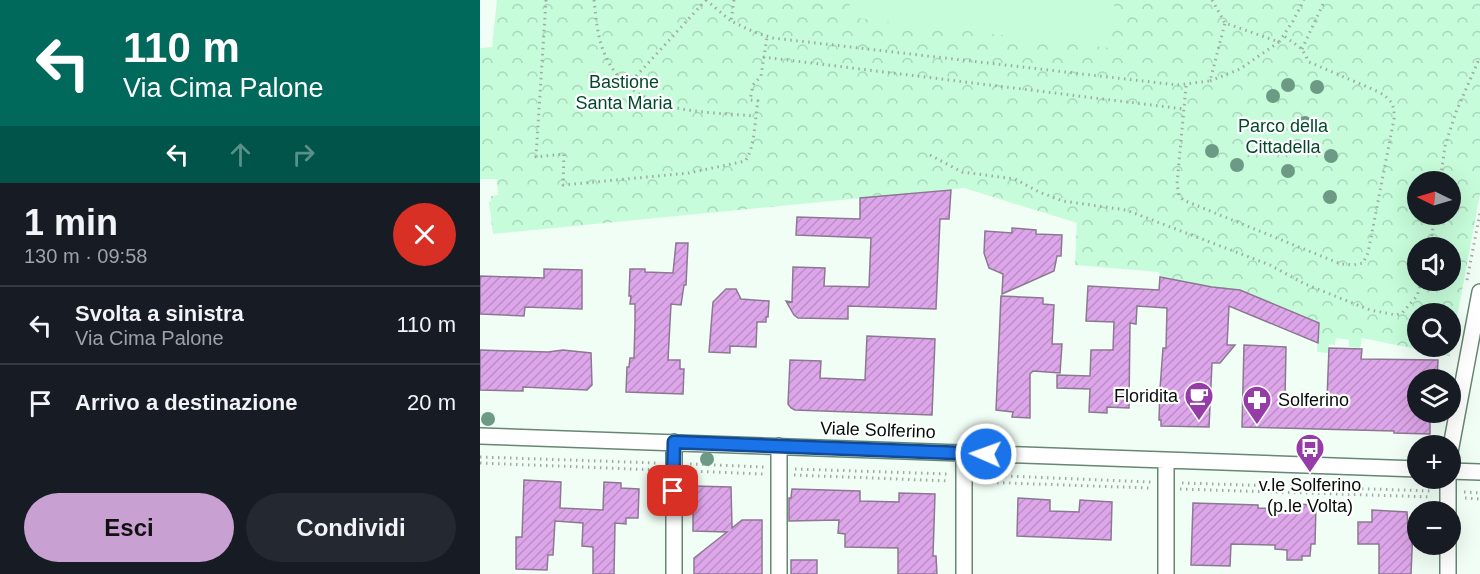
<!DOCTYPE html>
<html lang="it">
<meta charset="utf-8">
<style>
body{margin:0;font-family:Arial,sans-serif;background:#242831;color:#f1f3f6;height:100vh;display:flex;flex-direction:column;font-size:22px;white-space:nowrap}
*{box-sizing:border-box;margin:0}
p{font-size:20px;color:#9ea1a6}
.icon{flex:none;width:33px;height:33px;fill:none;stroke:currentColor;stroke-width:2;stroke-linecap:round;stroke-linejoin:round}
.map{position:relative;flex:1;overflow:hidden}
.sheet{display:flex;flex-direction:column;background:#171b24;width:480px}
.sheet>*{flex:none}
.guide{background:#00695c;color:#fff;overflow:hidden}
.needle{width:39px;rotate:275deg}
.fabs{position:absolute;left:927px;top:171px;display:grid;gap:12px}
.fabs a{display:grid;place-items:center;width:54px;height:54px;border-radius:50%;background:#171b24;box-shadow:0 6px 24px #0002;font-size:30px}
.pin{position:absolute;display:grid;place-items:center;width:51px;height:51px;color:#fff;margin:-26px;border-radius:12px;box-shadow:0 3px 9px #0006}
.me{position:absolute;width:66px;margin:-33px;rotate:272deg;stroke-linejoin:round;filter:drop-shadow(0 0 4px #0008)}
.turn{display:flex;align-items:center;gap:21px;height:126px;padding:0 24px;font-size:27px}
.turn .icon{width:78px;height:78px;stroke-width:2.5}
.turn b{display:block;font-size:42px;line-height:51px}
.lanes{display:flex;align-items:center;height:57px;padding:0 24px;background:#0003;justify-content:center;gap:30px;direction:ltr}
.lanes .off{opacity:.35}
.round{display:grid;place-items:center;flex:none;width:63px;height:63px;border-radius:32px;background:#242831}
.headline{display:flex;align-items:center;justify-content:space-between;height:102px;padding:0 24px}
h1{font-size:36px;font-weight:700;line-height:45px}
.action{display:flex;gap:12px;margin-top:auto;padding:12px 24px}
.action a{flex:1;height:69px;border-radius:36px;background:#c8a1d2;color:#111;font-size:24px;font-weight:700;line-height:69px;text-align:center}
.action a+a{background:#242831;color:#f1f3f6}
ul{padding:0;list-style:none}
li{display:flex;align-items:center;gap:18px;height:78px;padding:0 24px;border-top:2px solid #363941}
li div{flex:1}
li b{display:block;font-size:22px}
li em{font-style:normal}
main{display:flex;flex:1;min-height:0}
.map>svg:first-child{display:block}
.park{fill:url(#park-crowns);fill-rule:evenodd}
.pitch{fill:#c6fcda}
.building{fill:url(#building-hatch);stroke:#8c7891;stroke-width:1.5}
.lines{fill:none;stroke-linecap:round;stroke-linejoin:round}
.street-casing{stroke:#678673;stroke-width:18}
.path{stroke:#9faba3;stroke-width:3;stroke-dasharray:1.5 4.5;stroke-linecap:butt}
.street{stroke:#fff;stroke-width:15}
.tree{fill:#6d9a85}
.route-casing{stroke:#114b97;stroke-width:15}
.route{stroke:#1a73e8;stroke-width:10}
.labels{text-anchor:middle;stroke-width:4.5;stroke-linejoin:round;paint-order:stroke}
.park-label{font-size:18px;fill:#01492a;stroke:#fff}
.poi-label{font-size:18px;fill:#040e08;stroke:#fff;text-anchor:end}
.street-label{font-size:18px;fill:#040e08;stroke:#fff}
</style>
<main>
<section class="sheet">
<div class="guide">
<div class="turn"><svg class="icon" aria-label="left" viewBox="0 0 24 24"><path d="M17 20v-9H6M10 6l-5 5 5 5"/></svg><div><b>110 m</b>Via Cima Palone</div></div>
<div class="lanes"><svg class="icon" aria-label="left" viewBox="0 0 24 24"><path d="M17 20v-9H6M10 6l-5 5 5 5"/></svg><svg class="icon off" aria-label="ahead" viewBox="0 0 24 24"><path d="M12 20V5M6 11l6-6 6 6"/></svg><svg class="icon off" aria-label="right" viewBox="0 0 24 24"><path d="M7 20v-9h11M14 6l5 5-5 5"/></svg></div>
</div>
<div class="headline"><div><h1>1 min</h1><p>130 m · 09:58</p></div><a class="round" style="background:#d93025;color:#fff"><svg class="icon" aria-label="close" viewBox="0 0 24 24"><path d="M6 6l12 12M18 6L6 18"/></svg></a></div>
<ul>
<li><svg class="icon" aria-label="left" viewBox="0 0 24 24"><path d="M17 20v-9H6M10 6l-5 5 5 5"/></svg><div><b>Svolta a sinistra</b><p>Via Cima Palone</p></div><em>110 m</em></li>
<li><svg class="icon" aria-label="arrive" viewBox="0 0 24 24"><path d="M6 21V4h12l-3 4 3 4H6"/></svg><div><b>Arrivo a destinazione</b></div><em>20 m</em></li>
</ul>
<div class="action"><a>Esci</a><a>Condividi</a></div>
</section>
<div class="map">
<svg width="1000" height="574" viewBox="0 0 1000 574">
<defs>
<pattern id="park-crowns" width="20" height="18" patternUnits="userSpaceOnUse" patternTransform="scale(1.5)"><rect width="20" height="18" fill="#c6fcda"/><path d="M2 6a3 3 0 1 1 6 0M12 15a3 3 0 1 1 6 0" fill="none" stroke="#a8d7ba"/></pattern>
<pattern id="building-hatch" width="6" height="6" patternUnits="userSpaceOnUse" patternTransform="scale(1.5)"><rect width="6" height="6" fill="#dea6ea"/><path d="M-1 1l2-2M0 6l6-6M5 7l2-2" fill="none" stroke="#bd8ec7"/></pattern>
</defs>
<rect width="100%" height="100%" fill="#f1fef5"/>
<path class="park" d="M17,0h983v194l-25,134 -4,-1 -1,-13h-32v32l22,1v4l10,2v3l-88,-18 -2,10 -11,-1v-7l-13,-2 -1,7 -6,-1 -1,9 -11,-1 2,-29 -79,-33 -28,-3 -52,-10 -1,-5 -84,-7 2,-42 -113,-35 -471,46 -4,-32 2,-1v-5l7,-1 -1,-16h-17v-131l12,-1zM938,182h32v32h-32zM938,248h32v32h-32z"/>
<path class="pitch" d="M370,0h265l-5,48 -262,-31z"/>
<path class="building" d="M471,190l-2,29h-9l-4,90 -88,-3v13l-50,-1 -4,-3 -8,-14 6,1 1,-35 32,1 -1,18 45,1 2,-49 -75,-3 1,-18 63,2v-21z
M532,228l24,2v4l26,1 -1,21h-4l-3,15 -52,23 1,-20 -14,-6 -5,-15 1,-22 27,2z
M196,243h12l-2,42h-2l-3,20 -10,-1 -3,56h12v9h4l-1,25 -57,-2 1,-25h2l1,-9h4l1,-35v-19h-5l1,-8h-2l1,-27h15v3l28,1z
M64,269l38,1v39l-57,-2 -1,9 -44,-2v-38l64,2z
M680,277l52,10 28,3 79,33 -1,20 -89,-37 -2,39h8l-15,18h-8l-3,64 -48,-1v-6h-2l1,-31 3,-41h3l1,-40 -30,-2 -1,18 -6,-1 -1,85 -22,-1v6l-18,-1 1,-23 -33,-1v-13l33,1 1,-26h22l1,-28 -28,-1 2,-35 71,4z
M246,289h10l5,10 28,2 -1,16h-2v5h-9l-1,25 -26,-1v7l-21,-1 4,-50z
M521,296l42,2v6l11,1 -2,39h10l-2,29 -27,-2 -3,3v44l-18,-1 1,-5 -17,-2z
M387,336l68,3 -3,76 -137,-5 -4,-2 -3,-4 2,-44 31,1 -1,17 45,2z
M764,345l42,2 -1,51 42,1 2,-51 33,1 -1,10 77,1 -1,20h-19v32h12v22l-36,-1v-2l-152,-4z
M0,350l68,2 15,-2 28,3 1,32 -5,5 -64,-3v4l-43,-1z
M44,480l37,2 -1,26 43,2 1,-28 17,1v5l18,1 -1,29h-12v6l-11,-1 -1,51h-21v-27l-11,-1 1,-23 -28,-2 -2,34h-5l-1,15 -31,-1v-32h6z
M213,486l38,1 1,41 10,-8h20v54h-68v-16l33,-26 -34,-1z
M312,489l68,2v10l39,1v-9l36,1 -2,62h3l1,18h-39v-26l-53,-1v-13l-7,-1 1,-13 -50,1v-23h2z
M538,498l32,2v11l29,1 1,-12 32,2 -1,38 -94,-4z
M713,503l65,2v3l37,1v-5l21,1 -1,39h-4l-1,12h-8v4h-15v-10l-12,-1v-4l-44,-1 -1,22 -39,-1z
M892,510l35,2 1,15h5l-2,47h-32v-30h-21v-22h14z
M311,560h26v14h-26z"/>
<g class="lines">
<g class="street-casing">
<path id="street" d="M0,436l938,33
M970,452l30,-160
M484,453v121
M686,461v113
M970,471l30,1
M968,512v-34
M968,544v30
M194,574v-132
M299,574v-128"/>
</g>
<path class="path" d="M66,0l-10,157 28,-3 -1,31 126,-12 56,-12c10,-12 10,-44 13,-60l-8,-1 3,-15 8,-9 6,-39
M114,0c2,17 3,34 9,50 25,65 95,61 152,66
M226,0l25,21
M254,0l-3,21 23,11 19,6 404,47 33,-4 15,-58 54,19 14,-21 11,-21
M732,0l13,23
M822,49l23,-49
M283,57l421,52
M730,81l30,-12 39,-27
M148,85l78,-85
M706,86l-9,98 2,11 4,5 158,64 13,1 9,-2 5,-10 26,-134c1,-14 -3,-20 -15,-27l-70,-30 -7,-13 -18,-13
M450,155l32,17 53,7 24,13 24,9 63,9 144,55 35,19 65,26 26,5 6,-2 15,-17 5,-16
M960,182l5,-36 11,-34 24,-55
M950,248l5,-34
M987,280l13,-67
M0,457l177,6
M0,463l178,7
M210,464l75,3
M315,469l153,5
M209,471l74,3
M314,475l155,6
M501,475l170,7
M499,482l171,6
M702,483l251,8
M700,489l252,8
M984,492l16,1
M985,498l15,1"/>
<use href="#street" class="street"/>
</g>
<g class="tree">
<circle cx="808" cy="85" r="7"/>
<circle cx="837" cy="87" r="7"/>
<circle cx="793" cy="96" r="7"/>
<circle cx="825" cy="123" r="7"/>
<circle cx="732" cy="151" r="7"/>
<circle cx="851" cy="156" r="7"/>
<circle cx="757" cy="165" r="7"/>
<circle cx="808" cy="171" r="7"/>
<circle cx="850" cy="197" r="7"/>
<circle cx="8" cy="419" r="7"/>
<circle cx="227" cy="459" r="7"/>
</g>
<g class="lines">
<g class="route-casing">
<path id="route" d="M193,491l1,-49 312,12"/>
</g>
<use href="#route" class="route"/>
</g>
<defs>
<g id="cafe-pin" transform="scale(1.5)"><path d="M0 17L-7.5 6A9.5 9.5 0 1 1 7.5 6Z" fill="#953ca7" stroke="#fff"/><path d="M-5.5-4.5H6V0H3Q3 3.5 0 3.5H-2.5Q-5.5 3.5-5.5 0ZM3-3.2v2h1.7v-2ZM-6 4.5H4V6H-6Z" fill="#fff"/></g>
<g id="pharmacy-pin" transform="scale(1.5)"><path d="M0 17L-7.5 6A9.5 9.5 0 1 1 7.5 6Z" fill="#953ca7" stroke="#fff"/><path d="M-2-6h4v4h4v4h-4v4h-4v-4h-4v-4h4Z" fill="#fff"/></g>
<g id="bus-pin" transform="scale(1.5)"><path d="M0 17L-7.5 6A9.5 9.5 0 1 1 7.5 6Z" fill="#953ca7" stroke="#fff"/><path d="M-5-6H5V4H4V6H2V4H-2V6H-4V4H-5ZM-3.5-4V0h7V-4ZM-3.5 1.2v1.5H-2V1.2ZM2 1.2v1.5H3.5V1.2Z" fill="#fff"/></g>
</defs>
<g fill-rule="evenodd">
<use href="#cafe-pin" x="719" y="396"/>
<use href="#pharmacy-pin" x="777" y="400"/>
<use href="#bus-pin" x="830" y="448"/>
</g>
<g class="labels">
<g class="park-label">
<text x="144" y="88">Bastione<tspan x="144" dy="21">Santa Maria</tspan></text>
<text x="803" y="132">Parco della<tspan x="803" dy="21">Cittadella</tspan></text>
</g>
<g class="poi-label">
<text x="698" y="402">Floridita</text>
<text x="798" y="406" text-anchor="start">Solferino</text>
<text x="830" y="491" text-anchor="middle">v.le Solferino<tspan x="830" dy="21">(p.le Volta)</tspan></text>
</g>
<g class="street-label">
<text transform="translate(398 430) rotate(2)" y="6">Viale Solferino</text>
</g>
</g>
</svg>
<div class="fabs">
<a><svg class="needle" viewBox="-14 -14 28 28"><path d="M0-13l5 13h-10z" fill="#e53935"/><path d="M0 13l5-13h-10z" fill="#9ea1a6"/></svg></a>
<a><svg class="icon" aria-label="sound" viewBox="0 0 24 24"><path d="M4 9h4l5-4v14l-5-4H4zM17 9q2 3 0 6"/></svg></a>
<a><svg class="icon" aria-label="search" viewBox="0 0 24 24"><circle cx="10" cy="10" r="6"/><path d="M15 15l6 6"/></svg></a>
<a><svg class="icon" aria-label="layers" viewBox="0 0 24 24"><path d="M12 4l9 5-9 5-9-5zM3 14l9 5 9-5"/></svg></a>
<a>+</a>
<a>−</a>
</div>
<div class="pin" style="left:193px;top:491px;background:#d93025"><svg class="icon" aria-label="arrive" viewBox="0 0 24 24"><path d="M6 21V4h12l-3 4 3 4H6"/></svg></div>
<svg class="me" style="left:506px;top:454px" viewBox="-20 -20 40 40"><circle r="17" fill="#1a73e8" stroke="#fff" stroke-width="3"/><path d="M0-11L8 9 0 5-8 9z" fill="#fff"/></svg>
</div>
</main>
